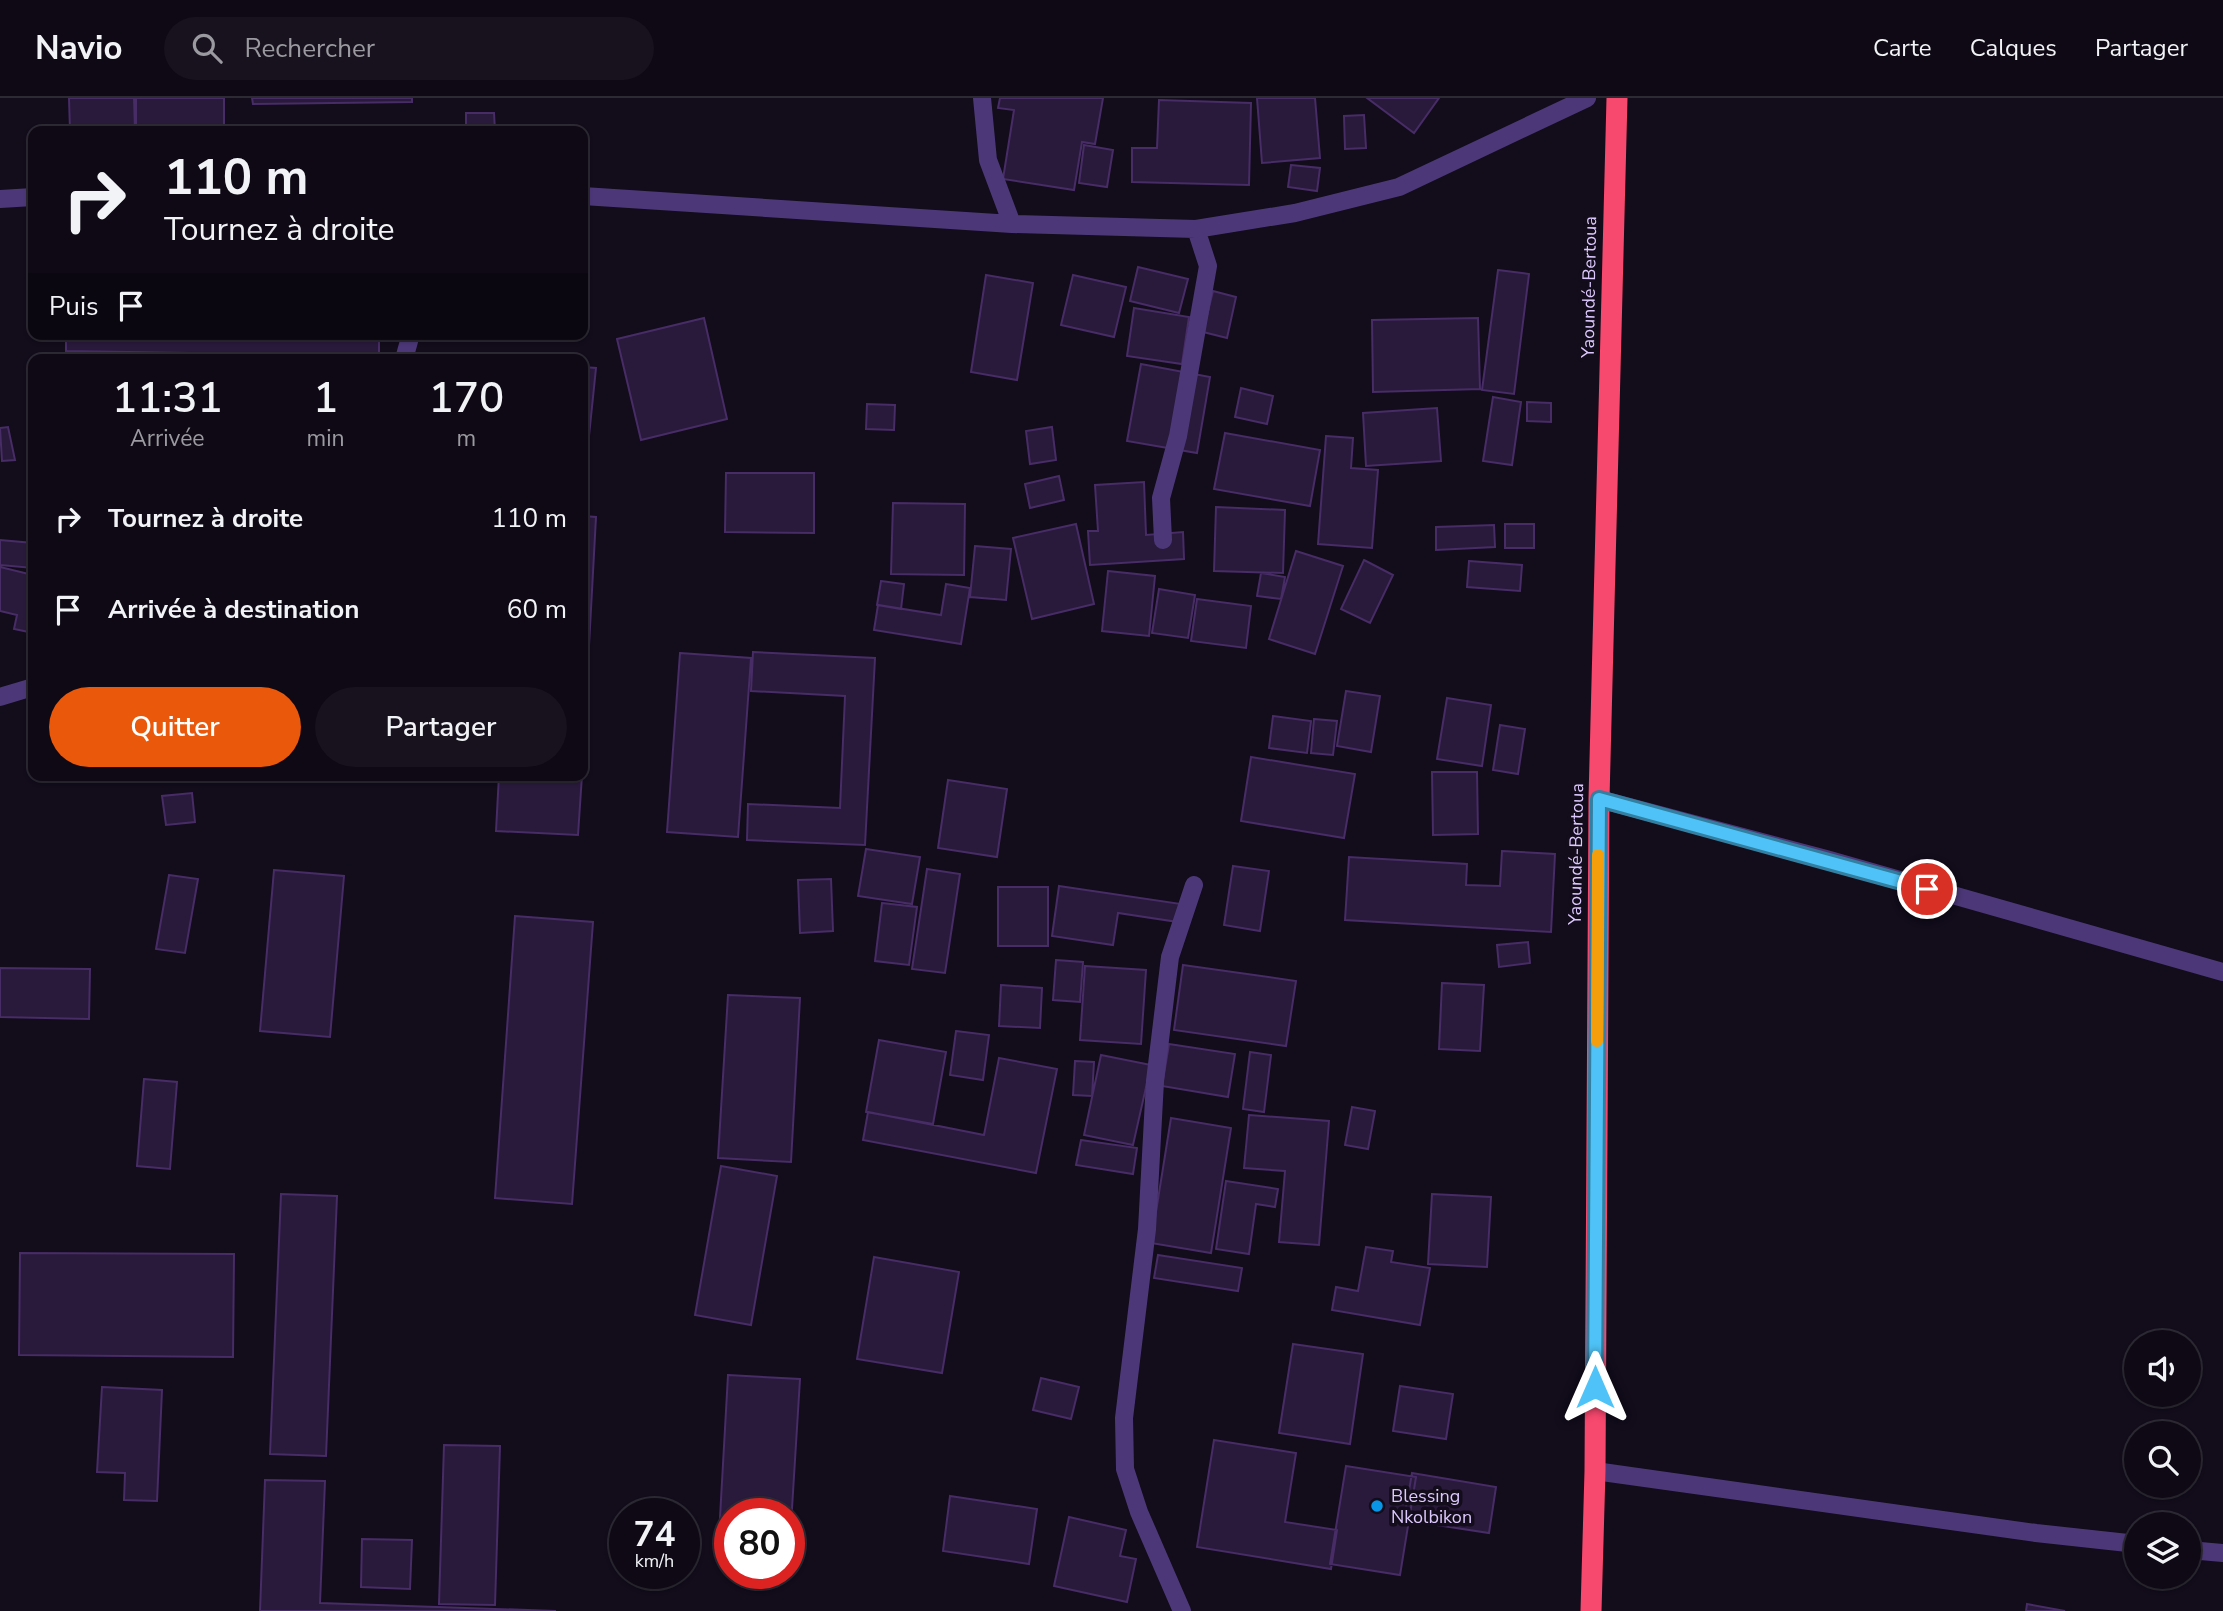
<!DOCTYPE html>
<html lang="fr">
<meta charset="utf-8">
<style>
body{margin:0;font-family:"Nunito Sans",sans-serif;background:#17121d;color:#f1f3f6;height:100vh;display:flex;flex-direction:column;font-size:26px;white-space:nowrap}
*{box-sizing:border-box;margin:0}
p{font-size:23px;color:#9b9aa0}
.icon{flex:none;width:38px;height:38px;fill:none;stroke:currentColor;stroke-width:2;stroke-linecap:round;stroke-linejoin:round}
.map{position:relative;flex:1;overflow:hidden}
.sheet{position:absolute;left:28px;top:256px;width:560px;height:427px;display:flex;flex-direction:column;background:#0e0914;border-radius:14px;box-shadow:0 2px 5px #0004,0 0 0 2px #2e2a34}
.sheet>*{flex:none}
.hud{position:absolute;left:28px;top:28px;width:560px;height:214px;border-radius:14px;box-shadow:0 2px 5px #0004,0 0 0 2px #2e2a34;background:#0e0914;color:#f1f3f6;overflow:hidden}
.buttons{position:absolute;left:2124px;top:1232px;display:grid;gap:14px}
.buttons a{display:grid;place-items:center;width:77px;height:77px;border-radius:50%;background:#0e0914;box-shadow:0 2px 5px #0004,0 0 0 2px #2e2a34;font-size:35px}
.speed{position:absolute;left:609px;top:1400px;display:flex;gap:14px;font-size:35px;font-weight:700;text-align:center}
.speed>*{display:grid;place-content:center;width:91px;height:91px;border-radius:50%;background:#0e0914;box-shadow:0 2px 5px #0004,0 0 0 2px #2e2a34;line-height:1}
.speed small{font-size:18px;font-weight:400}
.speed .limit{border:10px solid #d22;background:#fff;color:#111}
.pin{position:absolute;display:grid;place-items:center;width:60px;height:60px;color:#fff;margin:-30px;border:4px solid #fff;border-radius:50%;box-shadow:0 2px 7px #0007}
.me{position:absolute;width:77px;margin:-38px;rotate:0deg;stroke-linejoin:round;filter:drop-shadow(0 0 5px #0008)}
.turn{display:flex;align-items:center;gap:24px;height:147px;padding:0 21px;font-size:32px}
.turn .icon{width:91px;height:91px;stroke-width:2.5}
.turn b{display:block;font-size:49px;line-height:60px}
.then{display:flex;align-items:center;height:66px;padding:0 21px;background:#0003;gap:14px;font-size:26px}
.eta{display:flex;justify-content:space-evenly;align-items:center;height:119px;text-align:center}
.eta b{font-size:42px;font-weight:600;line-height:49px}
.action{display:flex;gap:14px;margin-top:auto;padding:14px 21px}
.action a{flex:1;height:80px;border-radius:42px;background:#ea580c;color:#fff;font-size:28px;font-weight:600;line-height:80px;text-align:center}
.action a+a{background:#17121d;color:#f1f3f6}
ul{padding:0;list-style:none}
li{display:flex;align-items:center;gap:21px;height:91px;padding:0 21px}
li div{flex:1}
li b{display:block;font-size:26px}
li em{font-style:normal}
header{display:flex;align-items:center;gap:42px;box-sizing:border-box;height:98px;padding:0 35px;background:#0e0914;border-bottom:2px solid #2e2a34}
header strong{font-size:33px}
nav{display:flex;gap:38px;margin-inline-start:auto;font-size:24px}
.search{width:490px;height:63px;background:#17121d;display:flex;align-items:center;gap:18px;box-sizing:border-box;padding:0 24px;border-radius:38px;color:#9b9aa0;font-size:26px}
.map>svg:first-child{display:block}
.building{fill:#29193b;stroke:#472c66;stroke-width:2}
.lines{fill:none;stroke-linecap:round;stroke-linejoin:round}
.minor{stroke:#4c3878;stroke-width:18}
.highway{stroke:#f7486e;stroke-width:21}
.route-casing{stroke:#337fa1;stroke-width:18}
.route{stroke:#4fc3f7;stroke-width:12}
.slow{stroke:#f59e0b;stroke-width:12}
.poi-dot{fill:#0a96e7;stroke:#120c1b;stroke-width:2.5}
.labels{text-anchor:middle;stroke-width:7;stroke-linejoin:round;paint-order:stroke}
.street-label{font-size:18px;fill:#dcc8fd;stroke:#120c1b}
.poi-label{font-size:18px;fill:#dcc8fd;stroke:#120c1b;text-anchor:start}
</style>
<header>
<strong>Navio</strong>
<div class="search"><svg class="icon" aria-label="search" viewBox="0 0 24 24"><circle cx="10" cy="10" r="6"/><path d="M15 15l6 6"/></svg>Rechercher</div>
<nav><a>Carte</a><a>Calques</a><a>Partager</a></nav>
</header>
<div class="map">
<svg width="2223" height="1513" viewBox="0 0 2223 1513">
<rect width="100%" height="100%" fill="#120c1b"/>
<path class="building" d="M69,0h65l1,33h-65z
M136,0h88v31h-88z
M252,0h160v4l-159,2z
M1000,0h103l-8,46 -13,-2 -8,48 -71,-11 11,-69 -16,-2z
M1257,0h58l5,60 -58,5z
M1367,0h72l-25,35z
M1159,2l92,3 -2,82 -117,-3v-34h25z
M466,15h28l1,18h-29z
M1364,17l2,33 -21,1 -1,-33z
M1084,47l29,5 -6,37 -28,-4z
M1291,67l29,3 -3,23 -29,-4z
M1138,169l50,12 -9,34 -49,-12z
M1498,172l31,4 -15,120 -32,-4z
M986,177l47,8 -16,97 -46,-8z
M1073,177l53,12 -12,50 -53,-12z
M1213,193l23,6 -9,41 -24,-6z
M1134,210l55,9 -7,47 -55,-8z
M704,220l23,101 -86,21 -24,-101z
M1478,220l2,71 -107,3 -1,-72z
M66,236h313v22l-313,-5z
M1141,266l69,13 -13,76 -70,-12z
M583,269l13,1 -7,68h-6z
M1241,290l32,8 -6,28 -32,-7z
M1493,299l28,5 -9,63 -29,-4z
M1527,304l24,1v19l-24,-1z
M867,306l28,1 -1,25 -28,-1z
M1437,310l4,53 -75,5 -3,-53z
M8,329l7,33 -13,1 -2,-33z
M1052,329l4,33 -26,4 -4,-33z
M1225,335l95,17 -10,56 -96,-17z
M1326,338l27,2 -2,30 27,2 -6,78 -54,-4z
M726,375h88v60l-89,-1z
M1059,378l5,24 -34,8 -5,-24z
M1144,384l2,53 37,-3 1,27 -94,6 -2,-34h10l-3,-46z
M893,405l72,1 -1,71 -73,-1z
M1216,409l69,3 -2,63 -69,-2z
M583,418l13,1 -13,239z
M1076,426l18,80 -62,15 -19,-81z
M1505,426h29v24h-29z
M1494,427l1,22 -59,3v-23z
M0,442l33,3v25l-33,-3z
M975,448l36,3 -5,51 -36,-3z
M1296,453l47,15 -28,88 -46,-15z
M1364,462l29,15 -23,48 -29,-14z
M1469,463l53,4 -2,26 -53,-4z
M0,469l33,8v37l-4,20 -15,-3 3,-14 -17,-4z
M1108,473l47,5 -6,60 -47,-5z
M1261,475l24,4 -4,22 -24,-3z
M881,483l23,3 -3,25 -24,-4z
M946,486l24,4 -9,56 -87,-14 4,-25 63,10z
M1159,491l36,6 -7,43 -36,-5z
M1197,501l54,7 -5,42 -55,-7z
M753,554l122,6 -10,187 -118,-5 1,-36 92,4 5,-112 -94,-5z
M680,555l71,5 -13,179 -71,-5z
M1346,593l34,5 -9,56 -34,-6z
M1447,600l44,7 -9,61 -45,-7z
M1273,618l38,5 -4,32 -38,-5z
M1314,621l23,2 -4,34 -22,-2z
M1500,627l25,4 -7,45 -25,-4z
M1251,659l104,17 -11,64 -103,-17z
M1432,674h45l1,62 -45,1z
M499,677h83l-4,60 -82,-4z
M948,682l59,9 -10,68 -59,-9z
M192,695l3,29 -29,3 -4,-29z
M866,751l54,8 -8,47 -54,-8z
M1502,753l53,3 -4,78 -206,-12 4,-63 118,7 -1,21 34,1z
M1233,768l36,5 -9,60 -36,-6z
M927,771l33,5 -15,99 -33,-4z
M274,772l70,6 -14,161 -70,-6z
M169,777l29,4 -13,74 -29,-4z
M831,781l2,52 -33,2 -2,-53z
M1059,788l122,18 -3,18 -60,-9 -5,32 -61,-9z
M998,789h50v59h-50z
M882,805l35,4 -8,58 -34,-4z
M515,818l78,6 -21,282 -77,-6z
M1528,844l2,21 -31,4 -2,-22z
M1056,862l27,2 -3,40 -27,-2z
M1183,867l113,16 -10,65 -112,-16z
M1085,868l61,4 -5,74 -61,-4z
M0,870l90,1 -1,50 -89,-2z
M1442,885l42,2 -4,66 -41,-2z
M1001,887l41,3 -2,40 -41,-2z
M728,897l72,3 -9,164 -73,-4z
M956,933l33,4 -6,45 -33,-5z
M879,942l67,12 -13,72 -67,-12z
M1169,946l66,10 -7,43 -66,-11z
M1250,954l21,3 -7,57 -21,-3z
M1101,957l50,10 -18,80 -49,-10z
M999,960l58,11 -21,104 -173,-33 5,-28 116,23z
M1075,963l19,1 -2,34 -19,-1z
M144,981l33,3 -7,87 -33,-3z
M1352,1009l23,4 -7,38 -23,-4z
M1249,1017l80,6 -10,124 -40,-3 6,-71 -41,-3z
M1171,1020l60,10 -20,125 -60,-10z
M1081,1042l56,8 -4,26 -57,-9z
M721,1068l56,10 -26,149 -56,-10z
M1226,1083l52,8 -3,18 -19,-3 -7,50 -33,-5z
M281,1096l56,2 -11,260 -56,-2z
M1432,1096l59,3 -4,70 -59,-3z
M1366,1149l27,4 -2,11 39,6 -10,57 -88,-15 4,-23 22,4z
M20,1155l214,1 -1,103 -214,-2z
M1158,1157l84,13 -4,23 -84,-13z
M874,1159l85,15 -17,101 -85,-14z
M1293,1246l70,10 -13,90 -71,-11z
M728,1277l72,4 -11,178v-43h-59v39h-12z
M1041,1280l38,9 -8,32 -38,-9z
M1400,1288l53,8 -7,45 -53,-8z
M102,1289l60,3 -5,111 -33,-1 1,-27 -28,-1z
M1214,1342l82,13 -11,69 52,8 -6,39 -134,-22z
M444,1347l56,1 -5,159 -56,-1z
M1346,1368l70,11 -16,98 -70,-11z
M1412,1375l84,14 -7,46 -85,-13z
M265,1382l60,1 -5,122 236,8h-296z
M950,1398l87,13 -8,55 -86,-13z
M1069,1419l57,13 -6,26 16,3 -9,43 -73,-16z
M362,1441l50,1 -2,49 -49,-2z
M2027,1506l38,7h-39z"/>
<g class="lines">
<path class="minor" d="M982,0l6,62 24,64
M583,98l429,28 184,5 99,-16 104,-26 188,-89
M0,101l33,-2
M404,261l7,-25
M1163,442l-2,-42 17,-62 30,-170 -12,-37
M0,599l33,-10
M1599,701l227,60 397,113
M1595,1373l441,62 101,11
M2189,1452l34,3
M1182,1513l-43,-99 -14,-43 -1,-51 23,-189 8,-148 15,-124 24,-72"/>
<path class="highway" d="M1591,1513l4,-140 4,-672 18,-701"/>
</g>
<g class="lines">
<g class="route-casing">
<path id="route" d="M1595,1289l4,-588 328,90"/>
</g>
<use href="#route" class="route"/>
<path class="slow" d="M1597,943l1,-186"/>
</g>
<circle class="poi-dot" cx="1377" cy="1408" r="7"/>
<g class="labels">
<g class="street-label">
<text transform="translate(1589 189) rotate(-89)" y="6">Yaoundé-Bertoua</text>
<text transform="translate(1576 756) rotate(-89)" y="6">Yaoundé-Bertoua</text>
</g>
<g class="poi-label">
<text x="1391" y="1404">Blessing<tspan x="1391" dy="21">Nkolbikon</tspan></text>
</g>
</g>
</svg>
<div class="buttons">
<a><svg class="icon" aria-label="sound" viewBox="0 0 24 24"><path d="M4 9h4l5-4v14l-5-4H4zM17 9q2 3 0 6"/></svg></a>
<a><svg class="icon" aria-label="search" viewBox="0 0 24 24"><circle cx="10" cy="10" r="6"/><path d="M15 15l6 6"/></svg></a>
<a><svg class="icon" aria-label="layers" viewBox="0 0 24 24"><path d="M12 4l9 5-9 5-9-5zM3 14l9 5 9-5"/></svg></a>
</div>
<div class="speed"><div>74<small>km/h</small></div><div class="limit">80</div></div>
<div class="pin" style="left:1927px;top:791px;background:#d93025"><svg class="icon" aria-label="arrive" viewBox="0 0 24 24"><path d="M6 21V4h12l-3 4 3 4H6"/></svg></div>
<svg class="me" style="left:1595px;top:1289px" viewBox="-20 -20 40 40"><path d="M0-17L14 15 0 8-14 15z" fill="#4fc3f7" stroke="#fff" stroke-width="4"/></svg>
<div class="hud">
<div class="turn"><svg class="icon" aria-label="right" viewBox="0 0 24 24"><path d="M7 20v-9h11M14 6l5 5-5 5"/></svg><div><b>110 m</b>Tournez à droite</div></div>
<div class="then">Puis<svg class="icon" aria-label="arrive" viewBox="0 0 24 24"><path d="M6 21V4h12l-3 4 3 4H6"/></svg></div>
</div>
<section class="sheet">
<div class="eta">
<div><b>11:31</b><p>Arrivée</p></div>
<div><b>1</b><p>min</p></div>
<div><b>170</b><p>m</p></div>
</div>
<ul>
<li><svg class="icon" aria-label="right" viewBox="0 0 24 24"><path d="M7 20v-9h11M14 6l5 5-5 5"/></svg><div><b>Tournez à droite</b></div><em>110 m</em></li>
<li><svg class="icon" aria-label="arrive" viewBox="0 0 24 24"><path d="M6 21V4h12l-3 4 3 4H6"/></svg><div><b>Arrivée à destination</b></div><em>60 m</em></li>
</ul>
<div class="action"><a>Quitter</a><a>Partager</a></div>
</section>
</div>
